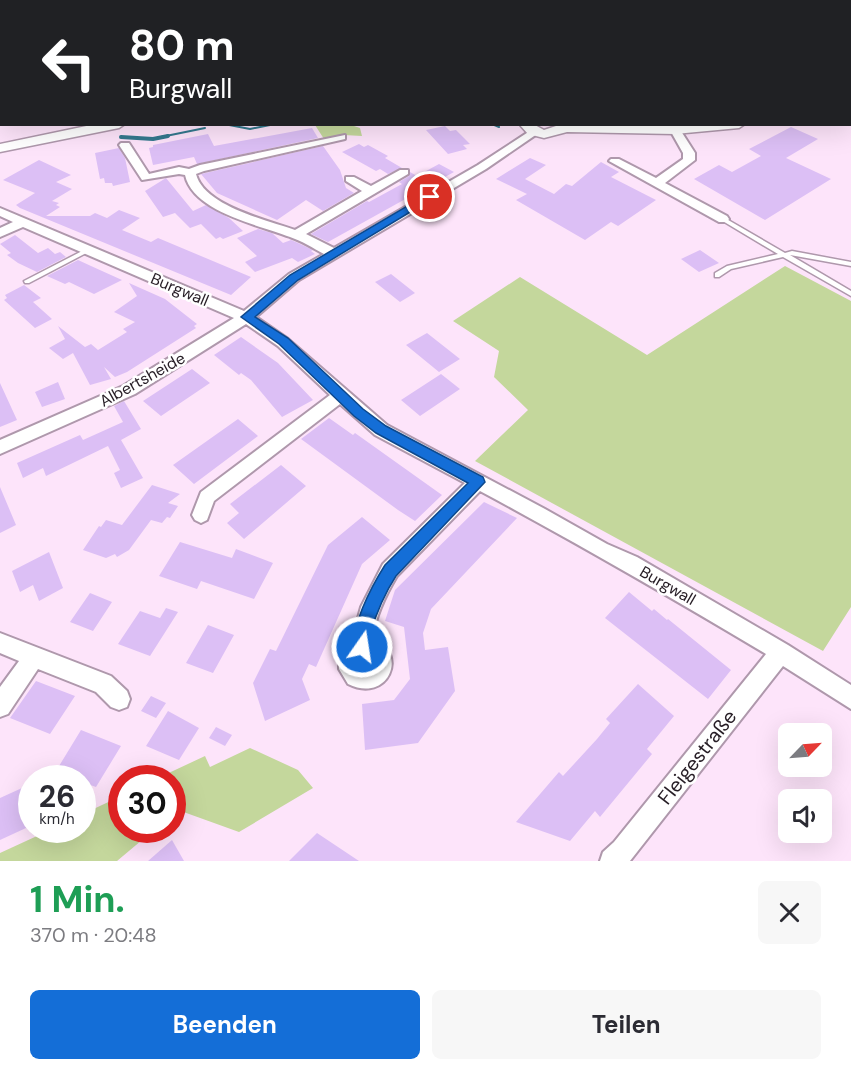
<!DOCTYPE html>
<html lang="de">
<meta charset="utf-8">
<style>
body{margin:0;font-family:"DM Sans",sans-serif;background:#f7f7f7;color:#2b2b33;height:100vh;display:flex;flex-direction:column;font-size:22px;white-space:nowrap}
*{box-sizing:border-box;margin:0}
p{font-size:20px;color:#7c7c81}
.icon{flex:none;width:33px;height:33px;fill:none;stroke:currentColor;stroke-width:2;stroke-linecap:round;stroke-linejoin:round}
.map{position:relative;height:861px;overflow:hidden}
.drawer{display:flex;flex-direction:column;background:#fff;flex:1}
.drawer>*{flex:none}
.guide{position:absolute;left:0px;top:0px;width:852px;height:126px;box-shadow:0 6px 24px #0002;background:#202124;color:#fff;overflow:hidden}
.needle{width:39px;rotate:65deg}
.buttons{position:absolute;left:778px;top:723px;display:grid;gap:12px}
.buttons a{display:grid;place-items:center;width:54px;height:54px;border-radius:9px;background:#fff;box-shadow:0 6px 24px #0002;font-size:30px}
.speed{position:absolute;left:18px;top:765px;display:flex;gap:12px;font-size:30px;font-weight:700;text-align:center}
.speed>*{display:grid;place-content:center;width:78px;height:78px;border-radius:50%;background:#fff;box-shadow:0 6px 24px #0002;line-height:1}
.speed small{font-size:15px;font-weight:400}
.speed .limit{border:9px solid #d22;background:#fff;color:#111}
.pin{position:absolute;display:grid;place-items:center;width:51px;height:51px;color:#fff;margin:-26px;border:3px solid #fff;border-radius:50%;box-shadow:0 2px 6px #0007}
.me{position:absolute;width:66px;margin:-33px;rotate:13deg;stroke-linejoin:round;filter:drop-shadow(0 0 4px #0008)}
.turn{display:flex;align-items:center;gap:21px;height:126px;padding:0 30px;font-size:27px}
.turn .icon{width:78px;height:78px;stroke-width:2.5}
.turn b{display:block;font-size:42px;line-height:51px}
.round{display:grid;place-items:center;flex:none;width:63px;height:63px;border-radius:9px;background:#f7f7f7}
.headline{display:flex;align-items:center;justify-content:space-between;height:102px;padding:0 30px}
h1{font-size:36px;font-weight:700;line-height:45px;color:#1e9e55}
.button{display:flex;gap:12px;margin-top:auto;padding:12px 30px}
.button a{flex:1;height:69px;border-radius:9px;background:#146ed7;color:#fff;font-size:24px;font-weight:700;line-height:69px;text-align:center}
.button a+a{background:#f7f7f7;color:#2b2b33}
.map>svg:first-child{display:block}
.green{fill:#c4d79c}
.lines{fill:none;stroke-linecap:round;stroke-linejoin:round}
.stream-far1{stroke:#33788d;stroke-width:2}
.stream{stroke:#33788d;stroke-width:4}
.building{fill:#dcbff5}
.service-casing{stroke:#af98ac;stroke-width:3}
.minor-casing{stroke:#af98ac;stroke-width:4}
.tertiary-casing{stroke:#af98ac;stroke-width:3}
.service{fill:#fff;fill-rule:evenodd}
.minor{fill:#fff;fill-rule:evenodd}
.tertiary{fill:#fff;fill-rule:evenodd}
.route{fill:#146ed7;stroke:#0d488c;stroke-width:1.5}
.labels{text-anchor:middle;stroke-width:5;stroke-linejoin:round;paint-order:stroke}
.street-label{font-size:16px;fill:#261d25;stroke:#fff}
.near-street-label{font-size:20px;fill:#261d25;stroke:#fff}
</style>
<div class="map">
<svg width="851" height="861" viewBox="0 0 851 861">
<rect width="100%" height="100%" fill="#fde4fa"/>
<path class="green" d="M315,125h36l9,3 2,8 -18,-1 -20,4z
M785,266l66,35v306l-28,44 -348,-190 53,-51 -34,-33 5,-26 -46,-30 67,-44 127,78z
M250,748l48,22 15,18 -74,44 -61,-22 -5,4 -1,-36h-14l47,-22 5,11z
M121,796l1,34h32l-37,31h-117v-8l50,-23h32l1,-16z"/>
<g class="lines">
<path class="stream-far1" d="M224,124l26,5 25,-5
M492,124l7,3
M121,137h5
M161,137l44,-9"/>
<path class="stream" d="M121,137l32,2 15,-3"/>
</g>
<path class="building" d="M445,126l5,5 6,-1 14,14 -7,1 4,4 -19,5 -22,-24z
M791,127l27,12 -32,19 45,21 -66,41 -71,-41 25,-14 13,7 29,-16 -12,-7z
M312,128l6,10 -121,26 -3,-7 -41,8 -4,-17 4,-1v-2l55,-11 6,12z
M359,144l5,3 4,-2 20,11 -3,2 17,10 -14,6 -8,-5 -4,2 -34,-19z
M323,146l17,24 6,18 8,5 -31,18 -17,-11 -29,20 -60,-27 -16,-19z
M119,148l6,10 5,24 -17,4 -1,-3h-7l-1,-5 -4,1 -5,-26z
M530,158l16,7 -21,14 29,15 12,-10 6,2 29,-24 18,10 -8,5 45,23 -38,26 -7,-4 -26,18 -69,-40 11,-6 -31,-15z
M39,160l32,15 -15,7 16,7 -20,12 7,2 -3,2 4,2 -14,9h44l5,-3 12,5 12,-8 21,8 -18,12 29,12 7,-4 93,39 -20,18 -211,-87 -4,-3 19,-12 -32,-13z
M439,164l15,8 -126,70 -17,-8 56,-33 2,1 33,-18 -3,-2 10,-6 1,-4 7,4z
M166,178l27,33 13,-6 23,13 14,13 -20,8 -3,-2 -4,2 -15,-15 -11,4 -15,-15 -12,4 -18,-26z
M258,229l14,4 11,10 8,-3 7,3 15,7 -2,1 4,3 -17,8 -6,-4 -37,14 -10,-10 12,-6 -20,-18z
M15,235l23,18 10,-5 7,6 5,-2 6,5 -29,15 -19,-9 -11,-8 4,-2 -11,-9z
M700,250l19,13 -20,9 -18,-13z
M78,260l13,6 31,14 -28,14 -25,-12 -4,2 -18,-8z
M391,274l24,19 -15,9 -25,-20z
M129,283l36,16 32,25 -3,2 2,2 -69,44 -12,5 -11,-10 7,12 -21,6 -17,-32 -10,6 -14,-11 16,-9 -7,-13 27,21 6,-3 7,6 29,-18 -4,-3 12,-7 -21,-10 23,-16z
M24,285l17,13 -8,4 19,17 -17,9 -31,-28 3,-2 -2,-3z
M427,333l33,26 -21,13 -33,-27z
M241,337l37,26 35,37 -31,17 -31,-37 -10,-7 -2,2 -25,-20z
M192,369l18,14 -49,33 -18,-15z
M441,374l19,15 -40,27 -19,-16z
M58,382l7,17 -23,8 -7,-15z
M0,383l17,37 -17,7z
M124,401l17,28 -20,11 22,38 -22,10 -7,-15 6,-3 -12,-24 -62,30 -3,-8 -20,10 -6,-15 63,-28 3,5 40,-18 -9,-16z
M329,418l24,17 2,-2 87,62 -27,26 -17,-11 -97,-71z
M238,419l20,17 -64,48 -21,-19z
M281,465l25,21 -62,53 -17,-16 12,-10 -9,-9z
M152,485l28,9 -12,9 10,3 -8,12 -3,-1 -5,6 -11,-3 -22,30 -12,7 -2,-3 -9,4 -23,-8 16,-24 2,1 5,-7 16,5z
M0,487l16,38 -16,8z
M484,502l33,16 -86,91 -8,24 2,17 23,-3 7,44 -37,52 -53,7 -3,-46 32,-4 16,-21 -6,-52 -19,-6 10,-31z
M362,517l28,23 -28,24 -46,103 -7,-3 -7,15 8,21 -45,21 -12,-38 17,-34 6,2 52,-106z
M180,542l52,16 4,-9 37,14 -19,36 -53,-18 -4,8 -38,-13z
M49,552l14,36 -24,13 -6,-16 -13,7 -8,-21z
M629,592l23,19 2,-2 13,11 1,-1 63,51 -23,29 -103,-81z
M90,593l22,9 -19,29 -23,-9z
M166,608l12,4 -28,44 -32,-12 22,-33 20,7z
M208,625l26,10 -21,38 -27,-10z
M36,681l39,15 -25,38 -40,-16z
M638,684l36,32 -27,33 5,5 -52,63 -5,-6 -25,30 -54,-19 43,-50 4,4 34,-37 13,-16 -4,-4z
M151,696l15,7 -10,15 -15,-7z
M168,711l31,17 -20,32 -33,-14z
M216,727l16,8 -7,11 -16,-8z
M81,730l40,16 -25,41 -14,-5v-4h-7l-19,-7z
M22,788l4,40 -26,12v-42z
M317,833l42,28h-70z
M172,840l12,21h-36z"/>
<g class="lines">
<g class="service-casing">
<path id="service" d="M723,217l62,36 7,-2 59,11v4l-61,-11 61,36v5l-68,-39 -52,12 -12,8h-4v-4l12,-7 51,-12 -57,-34 -1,-1z
M88,248l3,2 -1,1 -61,32h-4l-1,-2z"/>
</g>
<g class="minor-casing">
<path id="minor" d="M109,0h14l-16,2z
M140,0h8l-9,2z
M435,0h8l-9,2z
M501,0h9l1,2h-9z
M661,0h10l1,2h-10z
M850,92h1v6h-1z
M675,127l4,1 16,25v7l-30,23 62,33 2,3 -2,3h-8l-110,-61 2,-2h8l37,19 27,-19v-6l-13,-23z
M533,129l4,1v4l-51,35 -187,111 -43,37 32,22 99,86 158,84 62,35 30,13 151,88 63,40v24l-68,-43 -153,195h-30l3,-9 11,-10 152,-188c-94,-56 -189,-111 -286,-163l-83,85c-12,20 -21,39 -25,62 38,15 16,66 -24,46l-9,-15v-11l5,-11 8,-7 9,-33 22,-43 82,-81 -90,-48 -35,-31 -126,97 -7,19 -6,3 -6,-3 -3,-5 9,-23 129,-97 -52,-49 -32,-22 -111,70 -135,60v-14l123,-54 111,-68 -211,-91 -23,10v-9l13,-6 -13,-6v-8l244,103 45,-37 35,-20c-11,-6 -22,-13 -34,-17 -31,-12 -97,-25 -105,-62l-6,-1 -37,6 -23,-35 2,-2h8l20,31 30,-7 10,2 11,-4 145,-30v4l-141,32 -8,3c8,32 71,46 99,56l67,-39 -16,-10v-4h8l17,9 29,-16h8v4l-102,60 28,14 144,-83zM363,656l8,4v5l-4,4h-4l-4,-4v-5z
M0,633l111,43 16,15 3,8 -3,8 -8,3 -8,-3 -15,-15 -58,-23 -30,45 -8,3v-30l19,-26 -19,-8z"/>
</g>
<g class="tertiary-casing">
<path id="tertiary" d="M578,0h10l-11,2z
M850,108h1v8h-1z
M96,124h29l-6,4 -119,24v-8z
M519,124h14l11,6 18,-6h183l-6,4 -64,6 -108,-2 -23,6 -16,-4z"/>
</g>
<use href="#service" class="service"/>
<use href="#minor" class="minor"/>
<use href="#tertiary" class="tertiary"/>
</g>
<path class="route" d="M426,195l9,2 -137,83 -43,37 33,21 75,71 23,17 97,51 2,5 -89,94c-11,17 -20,38 -26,58 -1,6 1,12 -2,19l-6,2 -6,-2c-9,-22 17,-69 29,-88l83,-82 -92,-50 -22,-17 -75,-72 -38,-27 49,-42z"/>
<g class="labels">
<g class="street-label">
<text transform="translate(180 289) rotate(23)" y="6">Burgwall</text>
<text transform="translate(142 379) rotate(-29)" y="6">Albertsheide</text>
<text transform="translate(668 585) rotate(30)" y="6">Burgwall</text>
</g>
<g class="near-street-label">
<text transform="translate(697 757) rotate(-52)" y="7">Fleigestraße</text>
</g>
</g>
</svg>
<div class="buttons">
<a><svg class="needle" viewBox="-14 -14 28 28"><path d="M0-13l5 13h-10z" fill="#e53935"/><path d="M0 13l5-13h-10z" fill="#7c7c81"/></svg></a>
<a><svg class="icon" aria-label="sound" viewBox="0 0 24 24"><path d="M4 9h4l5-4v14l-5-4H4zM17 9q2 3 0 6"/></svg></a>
</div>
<div class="speed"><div>26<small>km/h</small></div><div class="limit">30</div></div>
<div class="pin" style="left:430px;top:197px;background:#d93025"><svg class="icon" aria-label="arrive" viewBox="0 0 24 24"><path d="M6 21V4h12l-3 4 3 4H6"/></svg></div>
<svg class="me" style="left:362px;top:647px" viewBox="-20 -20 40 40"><circle r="17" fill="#146ed7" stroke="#fff" stroke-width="3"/><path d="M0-11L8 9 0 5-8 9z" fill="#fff"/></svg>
<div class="guide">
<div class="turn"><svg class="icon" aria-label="left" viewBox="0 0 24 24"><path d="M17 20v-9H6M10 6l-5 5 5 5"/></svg><div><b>80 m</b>Burgwall</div></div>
</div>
</div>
<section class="drawer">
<div class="headline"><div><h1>1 Min.</h1><p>370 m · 20:48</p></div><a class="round"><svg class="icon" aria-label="close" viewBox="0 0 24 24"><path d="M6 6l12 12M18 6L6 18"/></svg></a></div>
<div class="button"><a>Beenden</a><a>Teilen</a></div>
</section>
